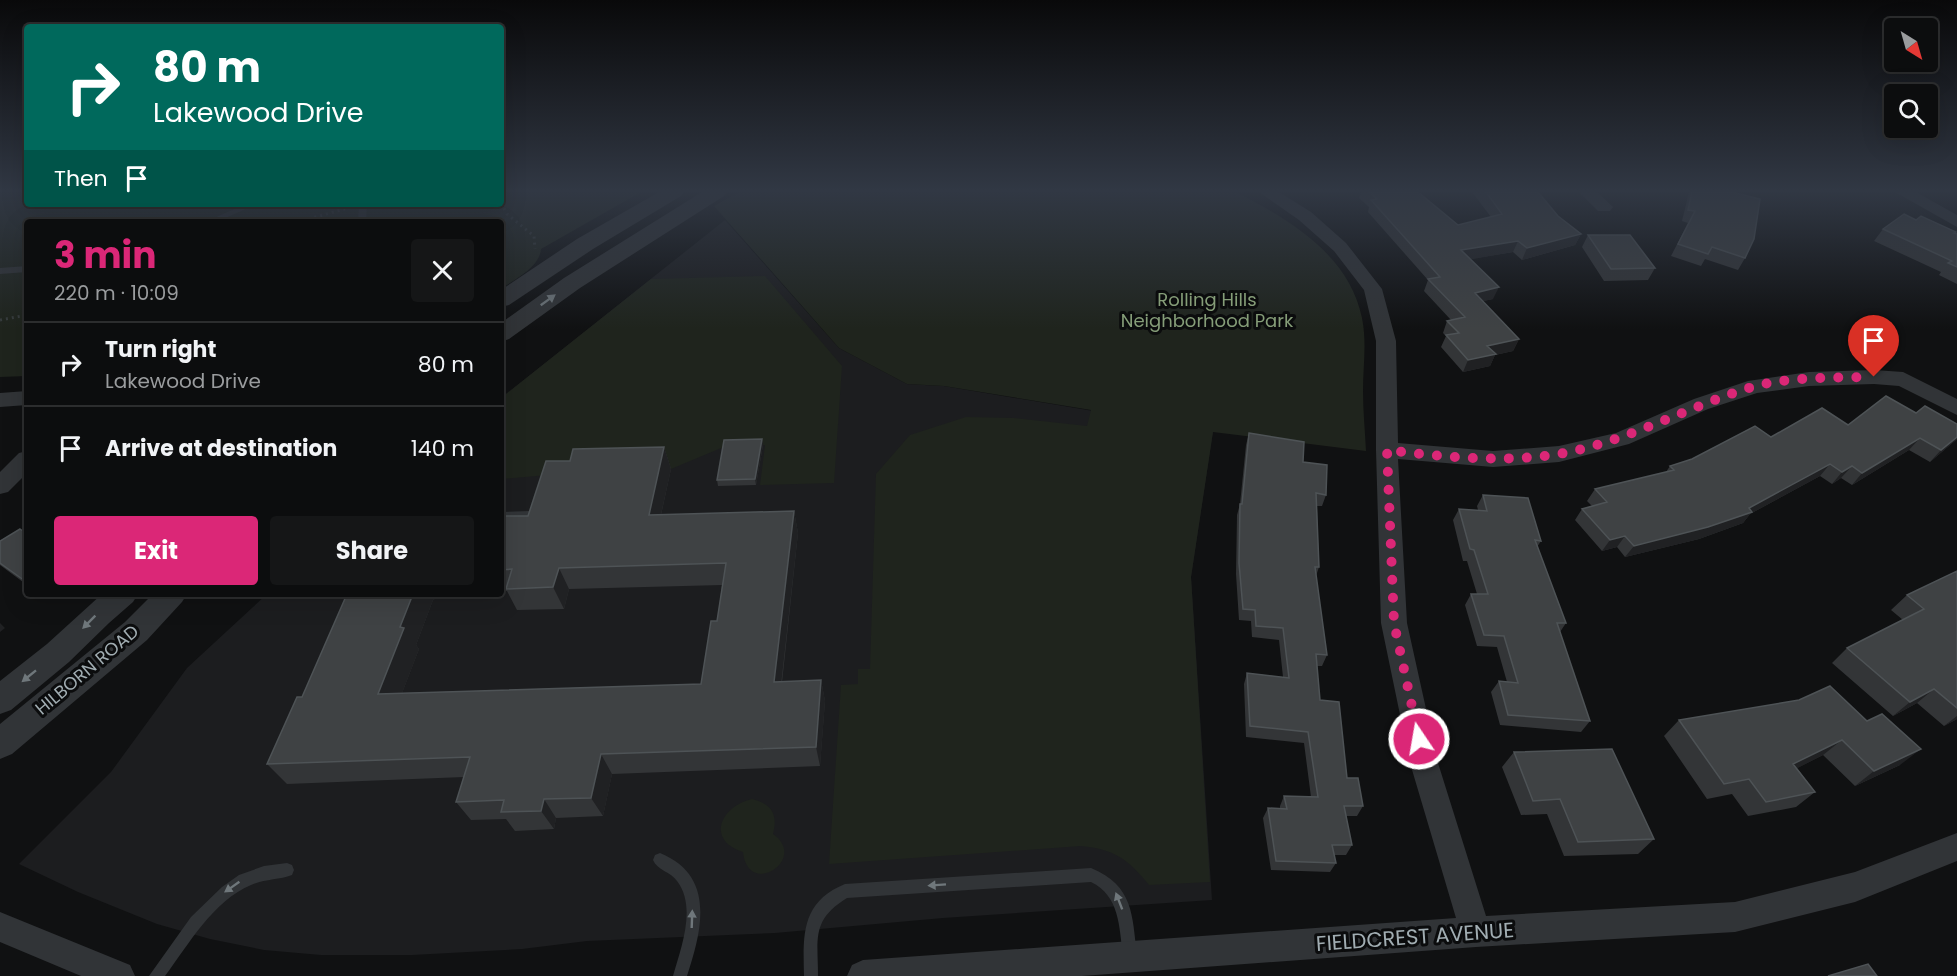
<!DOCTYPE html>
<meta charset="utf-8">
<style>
body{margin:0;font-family:Poppins,sans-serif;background:#151617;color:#f1f3f6;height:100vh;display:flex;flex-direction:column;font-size:22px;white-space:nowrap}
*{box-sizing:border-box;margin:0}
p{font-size:20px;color:#9a9c9e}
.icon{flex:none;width:33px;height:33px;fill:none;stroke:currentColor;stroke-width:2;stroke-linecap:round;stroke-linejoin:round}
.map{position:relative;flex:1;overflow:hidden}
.sheet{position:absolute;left:24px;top:219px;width:480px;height:378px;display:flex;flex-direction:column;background:#0c0d0e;border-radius:6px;box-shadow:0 6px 24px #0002,0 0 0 2px #2c2d2e}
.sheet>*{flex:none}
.hud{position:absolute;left:24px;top:24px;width:480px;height:183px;border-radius:6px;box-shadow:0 6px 24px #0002,0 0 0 2px #2c2d2e;background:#00695c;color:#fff;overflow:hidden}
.needle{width:39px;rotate:143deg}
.tools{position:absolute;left:1884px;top:18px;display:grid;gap:12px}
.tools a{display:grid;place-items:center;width:54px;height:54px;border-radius:6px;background:#0c0d0e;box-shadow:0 6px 24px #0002,0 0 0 2px #2c2d2e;font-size:30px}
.pin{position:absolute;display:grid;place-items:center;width:51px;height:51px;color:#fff;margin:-62px -26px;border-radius:50% 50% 50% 0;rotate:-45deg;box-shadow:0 0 6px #0007}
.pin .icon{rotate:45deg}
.me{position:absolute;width:66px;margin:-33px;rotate:348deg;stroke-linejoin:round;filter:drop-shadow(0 0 4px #0008)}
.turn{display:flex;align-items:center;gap:21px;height:126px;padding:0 30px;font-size:27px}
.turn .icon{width:78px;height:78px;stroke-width:2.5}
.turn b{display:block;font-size:42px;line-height:51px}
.then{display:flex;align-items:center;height:57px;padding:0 30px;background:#0003;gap:12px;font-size:22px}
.round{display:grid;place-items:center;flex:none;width:63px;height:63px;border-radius:6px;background:#151617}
.overview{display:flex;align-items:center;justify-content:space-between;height:102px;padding:0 30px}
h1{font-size:36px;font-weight:700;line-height:45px;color:#db2777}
.cta{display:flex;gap:12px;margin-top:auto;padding:12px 30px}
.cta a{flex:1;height:69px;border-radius:6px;background:#db2777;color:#fff;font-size:24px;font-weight:700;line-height:69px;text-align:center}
.cta a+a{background:#151617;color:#f1f3f6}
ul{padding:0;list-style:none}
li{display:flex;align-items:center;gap:18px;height:84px;padding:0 30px;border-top:2px solid #2c2d2e}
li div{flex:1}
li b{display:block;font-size:22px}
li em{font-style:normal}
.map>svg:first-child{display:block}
.built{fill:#1c1d1f}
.green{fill:#1f241d}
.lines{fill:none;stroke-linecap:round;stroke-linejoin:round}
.path{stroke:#373c3d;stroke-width:3;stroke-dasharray:2 4;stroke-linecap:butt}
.service{fill:#313437;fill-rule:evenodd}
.minor{fill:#313437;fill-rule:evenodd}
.tertiary{fill:#313437;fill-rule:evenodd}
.wall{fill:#333537}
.shaded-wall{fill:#202123}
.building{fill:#3f4244;stroke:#4e5356;stroke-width:1.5}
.oneway{fill:#6f777b}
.route{stroke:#db2777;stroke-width:10;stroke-dasharray:0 18}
.labels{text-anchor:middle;stroke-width:6;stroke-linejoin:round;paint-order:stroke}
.park-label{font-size:18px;fill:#859d78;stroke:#0b0c0d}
.street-label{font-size:18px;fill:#a1adb2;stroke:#0b0c0d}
.near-street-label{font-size:21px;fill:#a1adb2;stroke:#0b0c0d}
</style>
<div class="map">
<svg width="1957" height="976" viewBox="0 0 1957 976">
<rect width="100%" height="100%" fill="#101112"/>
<path class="built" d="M725,220l114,128 68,36 37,2 269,45 -22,146 21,323 -269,18 -168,15 -188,8 -65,8 -110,6h-91l-57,-5 -54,-11 -53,-15 -79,-32 -59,-28 92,-92 76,-104 80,-74h234v-196z"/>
<path class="green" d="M0,192h27v12h474v-12h140l-100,57c-1,18 -26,30 -40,40v-67h-474v154l-27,1z
M739,192h497c52,27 113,62 126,126 5,25 1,48 1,73 0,20 2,40 3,60l-153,-19 -22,145 19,305 -61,3c-21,-26 -35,-36 -68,-39l-252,18 12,-179 17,-1v-15h12l6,-195 34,-39 56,-18 48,1 73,8 4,-16 -147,-24 -37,-2 -68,-36 -125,-142z
M765,276l77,90 -8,117 -74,2 5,-40 -39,1 -55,23 -89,3 -81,7v-81l150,-119z
M752,799c20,5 26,15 21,35 36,25 -25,65 -30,18 -38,-12 -22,-46 9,-53z"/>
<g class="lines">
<path class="path" d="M501,203l6,11 27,22 1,13
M297,222l48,-13
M0,320l27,-5"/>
<path class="service" d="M246,204h11l-41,18h-11z
M359,204h8l-1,18h-8z
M27,266v6l-27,2v-6z
M536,504l4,1 1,3 -3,10 -37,2v-8l29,-1 2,-6z
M660,853c56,23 42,77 27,123h-14c8,-28 24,-69 4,-95 -6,-9 -20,-11 -24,-21l2,-5z
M287,863l5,2 2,5 -2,5c-13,5 -28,4 -41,10 -38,16 -62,59 -86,91h-16l42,-59 31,-30 17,-12 25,-9z
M1091,868c43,18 41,47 46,87l-2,5 -5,2 -5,-2 -2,-5c-4,-28 -3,-59 -32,-73l-244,16c-36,22 -29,41 -29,78h-14c-1,-41 -3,-74 41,-92z"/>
<path class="minor" d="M1259,192h20l32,20 35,31 36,46 14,52 2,102 95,8 66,-5 57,-13 78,-34 54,-18 61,-9 65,-2 29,2 54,27v16l-58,-29 -25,-2 -65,2 -52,7 -49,16 -79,35 -70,18 -66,5 -95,-8 9,164 31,140 48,153 249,-14 120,-30 102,-39v28l-102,41 -120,30 -259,15 -394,29h-235l5,-11 11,-5 593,-42 -46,-155 -29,-140 -5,-173v-109l-12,-51 -30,-39 -35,-31z
M1579,192h18l16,15 -3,4h-12z
M1895,192h21l41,23v12z
M27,391v14l-27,2v-14z
M27,451v22l-19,19 -8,2v-22l19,-19z
M0,912l130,53 5,11h-54l-81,-34z"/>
<path class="tertiary" d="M659,192h25l-3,4 -88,53 -84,56 -8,2v-17l76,-51z
M702,192h25l-3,4 -144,92 -71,51 -8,3v-19l63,-45z
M102,594h36l-5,8 -24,21 -40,39 -58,48 -11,4v-33l47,-37z
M153,594h34l-5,8 -35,38 -135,114 -12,5v-35l125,-102z"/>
</g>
<path class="wall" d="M1361,192h57l40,33 33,-8 -19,-25h66l20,24 23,18 -6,11 -53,15 -9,-8 -43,7 23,40 -10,2 36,38 -6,12 -18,4 -5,11 -27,6 -22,-25 5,-11 -3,-3 4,-12 4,-1 -27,-29 4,-11 -60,-68 1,-5 -10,-9z
M1689,192h43l13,66 -7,12 -33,-11 -4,7 -30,-10 17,-33 -6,-2z
M1916,220l41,14v50l-18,-9 2,-3 -67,-31 9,-12z
M1588,235l67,33 -7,12 -44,1 -22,-34z
M1916,413l41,11v15l-27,23 -21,-12 -57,35 -11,-7 -9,6 -12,-8 -70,38 -7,9 -44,16 -74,18 -8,-10 -15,4 -27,-31 7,-11 10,-3 -5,-5 8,-12 71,-17 4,-6 101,-29z
M1249,433l54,29 23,33 -4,11h-5l2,61 -3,9 11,79 -5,11h-5l3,34 27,78 16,28 -6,10h-11l6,29 -6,10h-12l2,8 -6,9 -59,-2 -8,-52 5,-10 12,1v-3l4,-10 27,1 -7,-54 -58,-6 -2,-53 3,-11 36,4 -4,-37 -27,-3 -1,-16 -12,-1 -3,-46 1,-59 3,-11 6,-59z
M762,439l1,6 -7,40 -38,1 -1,-6z
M664,447l7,22 -10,46 133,-4 4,22 -16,149 39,-2 4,21 -5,65 -208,8 -9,42 -47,2 -2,11 -39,2 -9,-12 -35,1 -15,-18 8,-25 -177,7 -20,-20 35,-67 45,-103h96l-10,6 -17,45 3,4 -17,44 299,-9 16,-63 5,-36 -153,4 -5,20 -47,1 -10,-19h-6v-75h27l42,-55z
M1483,495l58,46 -4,6 29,76 -6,9 30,89 -9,11 -81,-7 -9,-33 8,-11 8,1 -10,-35 -20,-1 -12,-41 6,-11h6l-10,-33h-4l-10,-41 6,-11 19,1 -1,-4z
M27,534v51l-27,-20v-24z
M1957,571v148l-13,7 -27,-23 -24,13 -61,-53 15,-15 56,-28 -12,-10 16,-15z
M1679,720l188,1 33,44 -45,21 -32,-31 -26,13 18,24 -19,15 -48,9 -16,-22 -25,5 -43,-63z
M1514,752l140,87 -16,15 -74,2 -17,-42 -26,1 -19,-48z"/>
<path class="shaded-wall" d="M1581,234l-6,11 -53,15 5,-12z
M1518,241l-5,11 -57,10 5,-12z
M1499,287l-6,12 -23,5 5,-11z
M1519,339l-6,12 -18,4 -5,11 -27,6 5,-12 19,-14z
M1957,437v2l-2,2 -25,21 11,-12z
M1920,438l-11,12 -57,35 10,-12z
M762,439l1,6 -7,40 -1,-6z
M664,447l7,22 -15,68 -7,-22z
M1830,464l-10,12 -70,38 -7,9 -44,16 -74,18 9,-11 115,-38z
M1852,466l-11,12 -9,6 10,-12z
M794,511l4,22 -19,170 -5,-21z
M1625,536l-8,11 -15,4 8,-11z
M559,568l10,21 -5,20 -11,-22z
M413,594h30l-10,6 -17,45 3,4 -25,65 -16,-20 22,-67z
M0,623l5,5 -5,4z
M821,680l4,21 -5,65 -4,-19z
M1934,689l-17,14 -24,13 17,-14z
M1957,716v3l-13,7z
M1842,740l-19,15 -47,24 17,-15z
M1921,749l-21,16 -45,21 19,-15z
M601,754l11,20 -9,42 -12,-18z
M544,799l12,19 -2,11 -13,-18z"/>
<path class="building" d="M1370,192h48l40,33 44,-11 -16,-22h52l20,24 23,18 -54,14 -9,-7 -57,9 38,37 -24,6 44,46 -32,7 9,8 -28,6 -22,-25 13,-2 -12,-12 18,-4 -37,-38 12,-2 -69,-77 6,-1z
M1692,192h40l28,7 -6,40 -9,19 -33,-11 -4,7 -30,-10 17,-33 -7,-1z
M1904,214l12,6 5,-4 35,16 -2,1 3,1v33l-9,-4 4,-2 -69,-32z
M1588,235h42l25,33 -44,1z
M1886,396l30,17 9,-7 32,18v13l-16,13 -21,-12 -58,35 -10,-7 -10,6 -12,-8 -81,44 3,4 -44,15 -74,19 -9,-10 -15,4 -28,-31 25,-7 -12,-13 79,-19 -4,-4 22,-7 63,-33 16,11 51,-29 26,17z
M1249,433l55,9 -1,20 24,3 -1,30 -10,-2 3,74h-4l12,88 -11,-1 4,46 19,2 8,76h11l5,28h-19l8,39h-20l4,18 -60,-2 -8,-53 19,1 -3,-13 34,1 -10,-65 -58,-6 -3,-53 42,5 -6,-50 -27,-2 -1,-16 -12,-1 -4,-46 1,-59h2z
M762,439l-7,40 -38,1 7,-40z
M664,447l-15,68 145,-4 -20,171 47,-2 -5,67 -215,7 -10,44 -47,1 -3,12 -40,1 3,-12 -48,2 14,-45 -203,7 30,-67h5l45,-103h66l-13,33 4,1 -26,66 323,-10 10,-63h6l9,-58 -167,5 -6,19 -47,2 6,-20 -11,1v-54h27l18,-55h24l3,-12z
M1483,495l45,3 13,43 -6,-1 31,83h-9l33,98 -82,-6 -9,-34 19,2 -14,-47 -20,-1 -13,-41h17l-14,-44 -4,-1 -11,-40 28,2z
M20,529l7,5v46l-2,1 -25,-18v-22z
M1957,571v137l-23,-19 -24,13 -63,-54 77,-39 -17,-14z
M1830,686l37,35 15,-7 39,35 -47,22 -32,-31 -49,24 22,28 -49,10 -17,-23 -25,5 -45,-64 120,-20z
M1612,749l42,90 -76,3 -18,-43 -27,2 -19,-49z
M1868,964l9,12h-49z"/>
<defs><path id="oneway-solid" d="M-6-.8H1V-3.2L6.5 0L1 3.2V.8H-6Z" transform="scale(1.5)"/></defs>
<g class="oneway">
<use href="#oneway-solid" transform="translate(548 300) rotate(-36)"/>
<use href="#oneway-solid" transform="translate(89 622) rotate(135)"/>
<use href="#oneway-solid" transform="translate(29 676) rotate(141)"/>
<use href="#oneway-solid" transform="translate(937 885) rotate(176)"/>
<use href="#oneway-solid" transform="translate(232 887) rotate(145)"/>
<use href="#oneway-solid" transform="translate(1119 901) rotate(-111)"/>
<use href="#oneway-solid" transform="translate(692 919) rotate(-88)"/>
</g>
<linearGradient id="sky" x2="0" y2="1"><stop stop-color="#09090a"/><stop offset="0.58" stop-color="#313844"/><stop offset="1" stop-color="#313844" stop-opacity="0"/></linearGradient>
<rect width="1957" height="329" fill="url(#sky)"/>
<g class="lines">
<path class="route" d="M1419,739l-25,-116 -7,-173c57,7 116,13 172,4 68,-12 128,-47 193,-67 39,-11 83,-9 122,-10"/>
</g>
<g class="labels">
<g class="park-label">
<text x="1207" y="306">Rolling Hills<tspan x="1207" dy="21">Neighborhood Park</tspan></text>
</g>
<g class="street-label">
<text transform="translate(87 670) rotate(-40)" y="6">HILBORN ROAD</text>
</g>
<g class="near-street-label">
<text transform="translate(1415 937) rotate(-4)" y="7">FIELDCREST AVENUE</text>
</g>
</g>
</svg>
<div class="tools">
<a><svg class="needle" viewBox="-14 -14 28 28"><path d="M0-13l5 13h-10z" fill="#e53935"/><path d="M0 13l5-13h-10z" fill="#9a9c9e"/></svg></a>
<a><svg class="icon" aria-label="search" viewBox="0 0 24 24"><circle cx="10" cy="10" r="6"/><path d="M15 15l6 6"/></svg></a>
</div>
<div class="pin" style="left:1874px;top:377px;background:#d93025"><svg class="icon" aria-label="arrive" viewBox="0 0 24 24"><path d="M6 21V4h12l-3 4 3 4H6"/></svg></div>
<svg class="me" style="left:1419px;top:739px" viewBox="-20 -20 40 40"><circle r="17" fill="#db2777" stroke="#fff" stroke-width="3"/><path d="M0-11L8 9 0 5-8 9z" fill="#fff"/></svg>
<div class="hud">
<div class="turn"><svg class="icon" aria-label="right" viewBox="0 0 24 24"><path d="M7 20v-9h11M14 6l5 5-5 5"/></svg><div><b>80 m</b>Lakewood Drive</div></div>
<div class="then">Then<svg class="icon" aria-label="arrive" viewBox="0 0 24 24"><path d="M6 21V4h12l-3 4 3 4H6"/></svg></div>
</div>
<section class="sheet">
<div class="overview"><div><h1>3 min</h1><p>220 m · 10:09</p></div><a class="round"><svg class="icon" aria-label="close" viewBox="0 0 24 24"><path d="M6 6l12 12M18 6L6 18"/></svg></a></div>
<ul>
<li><svg class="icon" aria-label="right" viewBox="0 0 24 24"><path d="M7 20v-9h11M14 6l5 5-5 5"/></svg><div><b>Turn right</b><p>Lakewood Drive</p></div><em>80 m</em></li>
<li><svg class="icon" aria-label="arrive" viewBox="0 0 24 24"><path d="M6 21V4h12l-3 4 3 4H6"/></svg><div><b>Arrive at destination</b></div><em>140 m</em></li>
</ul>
<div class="cta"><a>Exit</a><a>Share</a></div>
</section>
</div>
